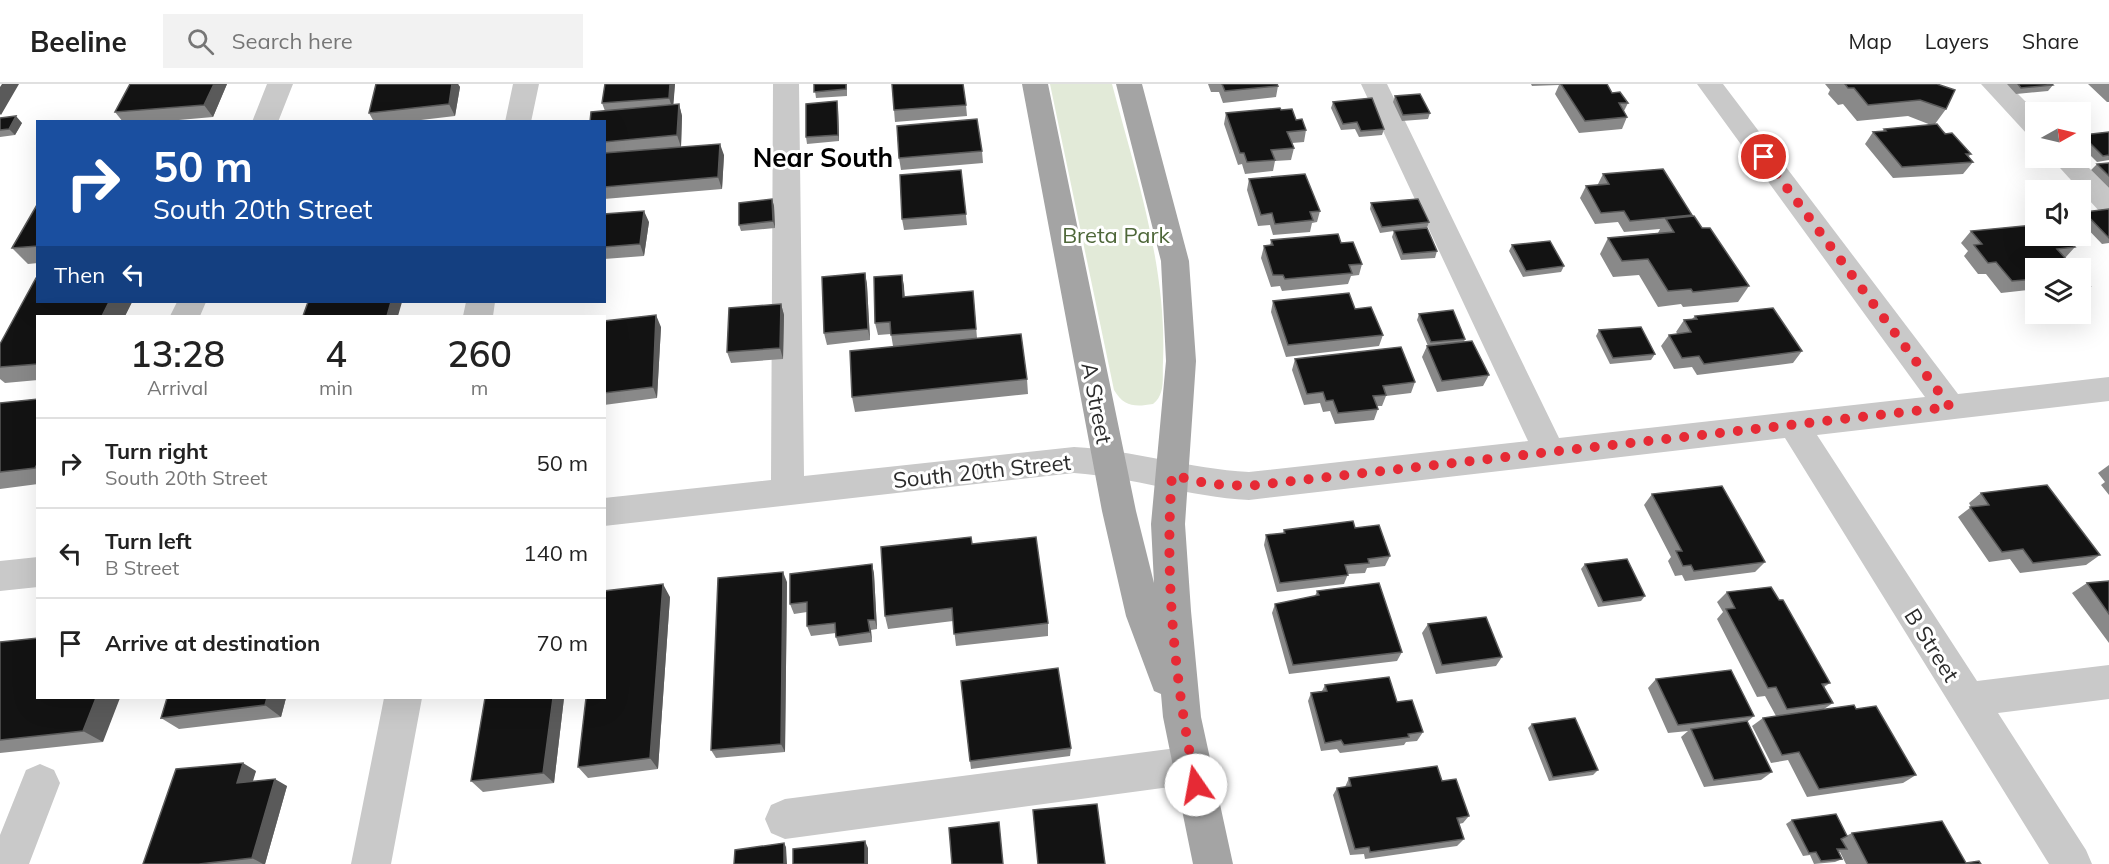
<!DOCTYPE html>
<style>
body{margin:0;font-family:Mulish,sans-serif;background:#f2f2f2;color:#222;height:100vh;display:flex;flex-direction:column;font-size:22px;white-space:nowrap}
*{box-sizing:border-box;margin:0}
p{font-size:20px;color:#767676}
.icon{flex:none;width:33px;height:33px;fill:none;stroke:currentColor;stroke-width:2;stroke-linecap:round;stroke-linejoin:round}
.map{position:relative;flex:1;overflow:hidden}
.details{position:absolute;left:36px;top:231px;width:570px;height:384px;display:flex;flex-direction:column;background:#fff;border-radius:0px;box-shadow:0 6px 24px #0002}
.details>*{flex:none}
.top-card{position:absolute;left:36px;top:36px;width:570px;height:183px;border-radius:0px;box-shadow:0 6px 24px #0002;background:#1a4fa0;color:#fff;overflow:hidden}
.needle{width:39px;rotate:82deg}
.fabs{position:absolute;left:2025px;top:18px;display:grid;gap:12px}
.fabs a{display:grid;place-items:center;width:66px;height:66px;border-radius:0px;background:#fff;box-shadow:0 6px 24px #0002;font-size:30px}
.pin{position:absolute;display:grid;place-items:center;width:51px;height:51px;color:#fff;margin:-26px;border:3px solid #fff;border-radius:50%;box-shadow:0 2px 6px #0007}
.me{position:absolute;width:66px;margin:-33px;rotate:348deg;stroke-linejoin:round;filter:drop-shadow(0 0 4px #0008)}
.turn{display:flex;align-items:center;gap:21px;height:126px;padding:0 18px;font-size:27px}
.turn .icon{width:78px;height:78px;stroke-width:2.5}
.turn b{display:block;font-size:42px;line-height:51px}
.then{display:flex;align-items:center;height:57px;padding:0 18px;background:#0003;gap:12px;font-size:22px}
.eta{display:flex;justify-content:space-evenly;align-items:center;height:102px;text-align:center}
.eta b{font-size:36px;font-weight:600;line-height:42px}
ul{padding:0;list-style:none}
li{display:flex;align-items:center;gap:18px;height:90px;padding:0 18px;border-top:2px solid #e0e0e0}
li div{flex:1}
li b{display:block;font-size:22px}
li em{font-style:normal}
header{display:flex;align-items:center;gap:36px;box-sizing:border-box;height:84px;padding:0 30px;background:#fff;border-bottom:2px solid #e0e0e0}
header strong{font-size:28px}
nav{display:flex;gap:33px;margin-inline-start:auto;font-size:21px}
.search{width:420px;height:54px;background:#f2f2f2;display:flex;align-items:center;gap:15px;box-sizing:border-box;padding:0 21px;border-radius:0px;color:#767676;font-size:22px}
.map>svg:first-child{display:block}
.green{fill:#e2ead8}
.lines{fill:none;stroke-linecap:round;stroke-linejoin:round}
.minor{fill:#c9c9c9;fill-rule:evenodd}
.major{fill:#a4a4a4;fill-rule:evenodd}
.wall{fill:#898989}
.shaded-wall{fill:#5a5a5a}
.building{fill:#131313;stroke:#5a5a5a;stroke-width:1.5}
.route{stroke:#e62a35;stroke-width:10;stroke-dasharray:0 18}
.labels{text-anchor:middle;stroke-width:6;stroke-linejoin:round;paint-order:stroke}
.park-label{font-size:22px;fill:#4e6739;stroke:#fff}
.street-label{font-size:22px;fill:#2c2c2c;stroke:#fff}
.quarter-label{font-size:26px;font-weight:bold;fill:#000;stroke:#fff}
</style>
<header>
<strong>Beeline</strong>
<div class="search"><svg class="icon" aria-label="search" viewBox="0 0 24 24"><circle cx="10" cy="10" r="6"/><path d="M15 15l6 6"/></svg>Search here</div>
<nav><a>Map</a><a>Layers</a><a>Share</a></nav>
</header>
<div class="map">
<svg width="2109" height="780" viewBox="0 0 2109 780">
<rect width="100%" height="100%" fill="#fff"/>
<path class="green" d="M1050,0h62c24,91 55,183 51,278 -1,15 3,32 -10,42 -18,3 -29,3 -39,-14z"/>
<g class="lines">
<path class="minor" d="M267,0h26l-15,38h-26z
M513,0h26l-8,38h-26z
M773,0h26l5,392 270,-29c59,3 116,22 175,25l279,-31 -167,-357h26l172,354 366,-41 -228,-313h26l235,310 151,-17v24l-292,34 160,246 132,-16v34l-111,14 88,137 6,14h-43l-264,-426 -536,62c-60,-3 -116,-23 -175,-27l-470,53v-28l167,-18z
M1981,0h27l28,28v24l-9,-2z
M2051,74h28l30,30v25l-10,-2z
M177,218h29l-6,14h-30z
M466,218h29l-2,14h-30z
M38,473v30l-38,4v-30z
M384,614h38l-31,166h-40z
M1192,662l14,6 5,13 -5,13 -14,6 -407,55 -14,-6 -6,-14 6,-14 14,-6z
M40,680l14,6 6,13 -31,81h-29v-29l26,-65z"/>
<path class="major" d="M1022,0h26l88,427 18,72 -3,-59 15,-163 -5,-100 -45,-177h26l47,177 7,100 -11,163 6,87 10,106 32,147h-40l-30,-147 -2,-23 -7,-3 -28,-75 -24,-105z"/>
</g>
<path class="wall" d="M227,0l-14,33 -57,5h-33l-8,-10z
M376,0h82l2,3 -5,29 -51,6h-30l-5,-9z
M675,0l-2,20h6l3,12 -1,31 43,8 -2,34 -118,10 1,-88 -3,-8z
M814,0h33v12l-31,2z
M1208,0h69l1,2 -2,11 -53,6 -4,-11h-8z
M1531,0h76l5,9 16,10 -4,8 3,6 -5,12 -43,4 -24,-39 4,-9 -27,1z
M1825,0h112l9,25 -11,15 36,30 -3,3 5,5 -10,12 -70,4 -28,-34 8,-12h9l2,-3 47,-4 -23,-9 -51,5 -14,-17 -5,1 -10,-11 2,-4z
M2007,0h45l1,1 -5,6 -32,3z
M2088,0h21v18h-2z
M1395,12l35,17 -2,6 -26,2 -9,-19z
M1333,18l51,27 -2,6 -23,2 -4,-8 -14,1 -10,-22z
M966,21l1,11 -72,6 -1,-12z
M838,23l1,34 -32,3 -1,-7z
M1226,29l70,7 10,10 -2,12 -12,1 2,5 -3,12 -16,1 -2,10 -28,3 -3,-10 -4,1 -14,-41z
M0,34l22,5 -7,12 -15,2z
M2109,48v28l-12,2 -17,-17v-9l2,-1z
M982,67l1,12 -82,7 -2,-12z
M2109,79v25l-18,-18 6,-6z
M961,86l6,55 -63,5 -2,-11z
M1603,90l89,41v1l57,70 -11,16 -55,5 -2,-3 -23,3 -19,-32 -26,2 -13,-23 8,-16 50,-5 2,-4 -36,3 -6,-10 -23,2 -15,-26 6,-12h11z
M1249,95l71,32 -3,11 -5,1 -2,9 -37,3 -3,-10 -12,1 -11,-36z
M772,115l2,7 1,22 -34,3 -2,-6z
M38,119v60l-10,1 -16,-16z
M1371,119l58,19 -2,6 10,23 -2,7 -34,2 -9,-23 2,-6 -14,2 -10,-24z
M2109,125v34l-7,1 -22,-23v-6l4,-3z
M604,130l45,8 -5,34 -40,3z
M2032,138l43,25 -10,11 -29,10v30l-8,-8 -27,3 -15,-19h-8l-14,-18 4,-5 -7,-8 10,-12 57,-5z
M1271,156l70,3 21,21 -3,11 -8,1 -3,8 -66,7 -2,-5 -9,1 -10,-29 3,-12h6z
M1512,161l52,21 -3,6 -38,5 -14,-26z
M865,189l2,12 3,55 -43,5 -3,-12z
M902,191l3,22 68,-6 4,47 50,41 1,15 -173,18 -3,-15 41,-51 -2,-12 -13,1 -3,-12z
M2080,192l10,10 -10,9z
M1273,217l82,8 28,26 -4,11 -93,11 -15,-45z
M38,218h94l-7,14h-87v64l-33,3 -5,-4v-12z
M781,220l3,11 -1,44 -52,4 -4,-11z
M1419,230l46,25 -1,3 25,33 -6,11 -46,6 -15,-35 5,-11h1l-11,-26z
M1695,232l107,35 -9,12 -96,12 -5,-8 -18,2 -13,-23 8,-11 9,-1 -2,-2 8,-12 8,-1z
M604,237l57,6 -4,71 -53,7z
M1599,246l56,24 -4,6 -41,4 -14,-28z
M1295,275l120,23 -4,11 -25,3 -4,10h-5l1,3 -4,11 -39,4 -5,-13 -7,1 -3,-9 -16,2 -12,-35z
M38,315v85l-38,5v-86z
M2109,381v30l-8,-10 4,-3 -7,-9z
M1981,409l119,62 -14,10 -66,8 -10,-14 -21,3 -31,-45 13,-10 -2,-4z
M1652,410l113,68 -10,10 -70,9 -3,-6 -7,1 -7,-15 3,-4 -27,-52z
M1355,444l35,28 -5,10 -18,2 -2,5 -17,1 -4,10 -67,8 -13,-47 2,-10 17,-2 1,-3z
M972,460l76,79v13l-92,10 -3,-25 -65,8 -3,-13z
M872,480l2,10 3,55 -6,1 1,12 -33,4 -3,-9v-4l-25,3 -4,-10v-14l-13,2 -4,-10z
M1585,480l60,32 -4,5 -43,6 -17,-38z
M2109,497v62l-37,-50 15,-10z
M787,498l-2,170 -69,6 -5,-8z
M1317,507l85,61 -5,9 -108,13 -17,-61 3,-9 40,-8z
M1727,508l103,91 -6,4 9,16 -9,6h32l60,66 -13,8 -96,14 -19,-37 -17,3 -19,-37 11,-8 13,-2 -11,-20 -8,1 -40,-78 6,-7 -6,-10z
M670,513l-12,172 -70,9 -10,-11z
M1428,540l74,33 -6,9 -60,8 -14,-41z
M0,558l103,100 -103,11z
M1656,595l98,37 -7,6 25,50 -11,8 -57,7 -23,-50 7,-6 -20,2 -20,-45z
M1325,601l72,17 26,30 -6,9 -11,1 -2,3 -64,8 -3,-4 -16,2 -13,-50 3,-8 11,-2z
M167,614h126h-7l-5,19 -102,12 -18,-11z
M485,614h79l-10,85 -71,9 -12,-11z
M1532,640l66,46 -5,5 -44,6 -21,-53z
M1071,664l-1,8 -99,13 -1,-8z
M256,687l-4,10 35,5 -22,78h-122z
M1349,694l93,3 27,35 -6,7 -4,1 5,15 -7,7 -92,13 -1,-5 -14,1 -17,-60 4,-7 8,-1z
M1792,736l54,16 6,-3 114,30 15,1h-135l-6,-12h-1l3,7 -7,3 -21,2 -4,-9 -7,1 -17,-32z"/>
<path class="shaded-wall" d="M2,0h17l-18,31 -1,-1v-27z
M214,0h13l-14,33 -9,-12z
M452,0h6l2,3 -5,29 -6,-12z
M670,0h5l-2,26 -4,-12z
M837,17l1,6 1,34 -1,-6z
M679,20l3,12 -1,31 -4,-12z
M16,32l6,7 -7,12 -6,-6z
M720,60l4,11 -2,34 -4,-12z
M772,115l2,7 1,22 -2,-7z
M644,127l5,11 -5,34 -4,-12z
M865,189l2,12 3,55 -2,-11z
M902,191l2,11 1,22 -2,-11z
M109,218h23l-7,14h-23z
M391,218h11l-4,14h-11z
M781,220l3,11 -1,44 -3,-11z
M656,231l5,12 -4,71 -4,-11z
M872,480l2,10 3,55 -2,-9z
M783,488l4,10 -2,170 -4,-8z
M663,500l7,13 -12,172 -8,-11z
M868,536l3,10 1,12 -2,-10z
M96,614h24l-17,44 -20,-11z
M267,614h19l-5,19 -16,-12z
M553,614h11l-10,85 -11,-10z
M243,679l13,8 -6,20 -13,-8z
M275,695l12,7 -22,78h-2l-11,-6z
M865,757l3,7v16h-3z
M784,759l2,4 1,17h-3z"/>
<path class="building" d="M130,0h84l-10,21 -89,7z
M376,0h76l-3,20 -80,9z
M605,0h65l-1,14 -67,5z
M814,0h32v5l-32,3z
M892,0h71l3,21 -72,5z
M1222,0h55l1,2 -53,5z
M1561,0h46l5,9 8,-1 8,11h-9l8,14 -42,4z
M1845,0h92l18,6 -9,19 -26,-9 -52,5 -14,-17h-6z
M2018,0h34l1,1 -32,3z
M1420,10l10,19 -27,2 -8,-19z
M1372,14l12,31 -23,2 -4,-9 -14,2 -10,-22z
M837,17l1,34 -32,2v-33z
M679,20l-2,31 -73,7v-20h-14l1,-10z
M1280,24l1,2 11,-1 4,11 6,-1 4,11 -19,2 7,16 -23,2 4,10 -28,2 -3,-9h-4l-14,-40z
M16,32l-7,13 -9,1v-12z
M977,35l5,32 -83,7 -2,-32z
M1937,40l8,10 7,-1 19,21h-5l7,8 -71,5 -29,-35 13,-1 -2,-2z
M2109,48v23l-6,1 -21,-21z
M720,60l-2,33 -114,10v-34z
M2109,79v13l-12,-12z
M1663,85l29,46 -62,6 -6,-10 -23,2 -15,-27 23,-2 -6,-10z
M961,86l5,44 -64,5 -2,-44z
M1305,90l15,37 -10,1 3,8 -38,4 -3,-11 -11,2 -12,-36z
M772,115l1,22 -34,4v-22z
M1418,115l11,23 -47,5 -11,-24z
M38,119v43l-26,2z
M2109,125v29l-25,-26z
M644,127l-4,33 -36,3v-33z
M1694,132l8,12h8l39,58 -56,6 -2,-3 -23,2 -20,-32 -26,2 -14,-23 66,-6 -8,-13z
M2032,138h4v14h28l11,11 -18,2 17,19h-38v11l-24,2 -16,-19 -8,1 -14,-18 8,-1 -11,-13 64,-6z
M1427,144l10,23 -34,3 -9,-23z
M1338,150l3,9 12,-1 9,22 -13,1 3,8 -67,6 -2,-4h-10l-9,-29 9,-1 -2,-5z
M1550,157l14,25 -38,5 -14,-26z
M865,189l3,56 -44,4 -2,-56z
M902,191l1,22 70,-6 3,38 -85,6 -1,-13 -15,1 -1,-46z
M2080,192l10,10 -10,1z
M36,194h2v24h71l-7,14h-64v48l-38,3v-23z
M1349,209l6,16 16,-2 12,28 -95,10 -15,-44z
M308,218h83l-4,14h-84z
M781,220l-1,44 -53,4 2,-44z
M1773,224l29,43 -98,13 -5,-8 -17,2 -13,-23 22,-3 -7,-12 13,-1 -2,-3z
M1453,226l12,29 -34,3 -12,-28z
M656,231l-3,72 -49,6v-72z
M1641,243l14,27 -42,4 -14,-28z
M1021,250l6,45 -175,18 -2,-46z
M1472,257l17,34 -47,6 -15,-35z
M1401,263l14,35 -32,4 3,9 -13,1 5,13 -40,4 -5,-13 -7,1 -3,-9 -16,2 -12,-35z
M38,315v64l-3,5 -35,4v-69z
M2047,401l53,70 -67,8 -10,-14 -21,3 -32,-45 19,-2 -8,-12z
M1722,402l43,76 -71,9 -3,-6 -8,1 -7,-15h6l-30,-57z
M1353,437l2,7 24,-3 11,31 -22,3 1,4 -24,2 3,10 -68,8 -14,-48 19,-2 -1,-3z
M971,453l1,7 64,-7 12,86 -94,11 -2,-26 -67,8 -4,-69z
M1627,475l18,37 -42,6 -18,-38z
M872,480l3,56h-7l2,12 -34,5 -1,-14 -28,3v-24l-17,2v-30z
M783,488l-2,172 -70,6 7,-172z
M2109,497v33l-22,-31z
M1379,499l23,69 -109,13 -18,-61 44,-9 -2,-4z
M663,500l-13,174 -72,9 8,-69h18v-107z
M1771,503l8,13h4l47,83 -8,1 11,19 -46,6 -11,-22 -8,1 -42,-79 9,-1 -8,-16z
M1486,533l16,40 -60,8 -14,-41z
M38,554v60h58l-13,33 -83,9v-98z
M1058,584l13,80 -101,13 -9,-80z
M1731,586l23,46 -76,9 -22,-46z
M1389,593l8,25 15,-2 11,32 -15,2 1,3 -65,8 -3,-5 -16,3 -14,-50 16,-2 -2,-6z
M167,614h100l-2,7 -104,13z
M485,614h68l-10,75 -72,8z
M1854,621l2,4 20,-3 40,69 -97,14 -20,-37 -17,3 -19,-37z
M1575,634l23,52 -45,7 -21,-53z
M1747,637l25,51 -58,8 -23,-51z
M243,679l-6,20 38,-4 -23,79 -53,6h-56l33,-95z
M1437,682l5,15 14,-2 13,37 -12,2 7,21 -94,13 -1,-5 -14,2 -18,-61 14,-2 -2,-8z
M1097,720l8,60h-67l-5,-54z
M1836,730l11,22 -6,3 6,10h-10l5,10 -21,2 -5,-9 -7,1 -17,-33z
M1942,737l24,42 13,-2 2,3h-113l-16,-31z
M999,738l4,42h-51l-3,-36z
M865,757v23h-72v-15z
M784,759v21h-50l1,-14z"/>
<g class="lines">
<path class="route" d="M1196,701c-21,-101 -32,-207 -24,-310l37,9 40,2 701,-79 -186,-250"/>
</g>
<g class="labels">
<g class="park-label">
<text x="1116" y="159">Breta Park</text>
</g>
<g class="street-label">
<text transform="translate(1097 319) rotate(79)" y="8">A Street</text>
<text transform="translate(982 387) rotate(-6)" y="8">South 20th Street</text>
<text transform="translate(1932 561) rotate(58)" y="8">B Street</text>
</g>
<g class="quarter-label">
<text x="823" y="83">Near South</text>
</g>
</g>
</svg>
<div class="fabs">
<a><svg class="needle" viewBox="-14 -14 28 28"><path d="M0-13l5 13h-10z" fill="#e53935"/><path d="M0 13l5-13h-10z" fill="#767676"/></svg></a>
<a><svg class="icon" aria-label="sound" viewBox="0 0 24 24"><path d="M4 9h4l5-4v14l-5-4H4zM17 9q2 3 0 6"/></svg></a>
<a><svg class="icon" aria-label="layers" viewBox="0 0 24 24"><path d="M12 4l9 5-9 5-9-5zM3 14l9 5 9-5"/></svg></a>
</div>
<div class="pin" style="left:1764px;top:73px;background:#d93025"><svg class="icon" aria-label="arrive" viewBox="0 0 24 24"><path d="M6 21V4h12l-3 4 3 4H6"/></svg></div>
<svg class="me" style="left:1196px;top:701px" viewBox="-20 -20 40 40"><circle r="19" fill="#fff"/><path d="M0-13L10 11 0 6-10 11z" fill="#e62a35"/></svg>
<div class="top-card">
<div class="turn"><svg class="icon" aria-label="right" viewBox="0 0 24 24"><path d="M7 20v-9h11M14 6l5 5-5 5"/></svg><div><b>50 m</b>South 20th Street</div></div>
<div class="then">Then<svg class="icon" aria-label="left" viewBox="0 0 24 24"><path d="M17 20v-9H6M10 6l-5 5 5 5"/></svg></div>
</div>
<section class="details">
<div class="eta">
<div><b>13:28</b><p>Arrival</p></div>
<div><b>4</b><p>min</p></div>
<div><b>260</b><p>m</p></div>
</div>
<ul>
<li><svg class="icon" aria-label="right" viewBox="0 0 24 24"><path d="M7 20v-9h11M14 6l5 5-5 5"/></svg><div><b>Turn right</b><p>South 20th Street</p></div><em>50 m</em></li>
<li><svg class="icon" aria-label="left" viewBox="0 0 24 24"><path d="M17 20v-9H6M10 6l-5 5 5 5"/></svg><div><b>Turn left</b><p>B Street</p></div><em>140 m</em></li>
<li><svg class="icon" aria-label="arrive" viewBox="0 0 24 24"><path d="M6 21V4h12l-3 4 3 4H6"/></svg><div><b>Arrive at destination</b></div><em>70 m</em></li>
</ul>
</section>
</div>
